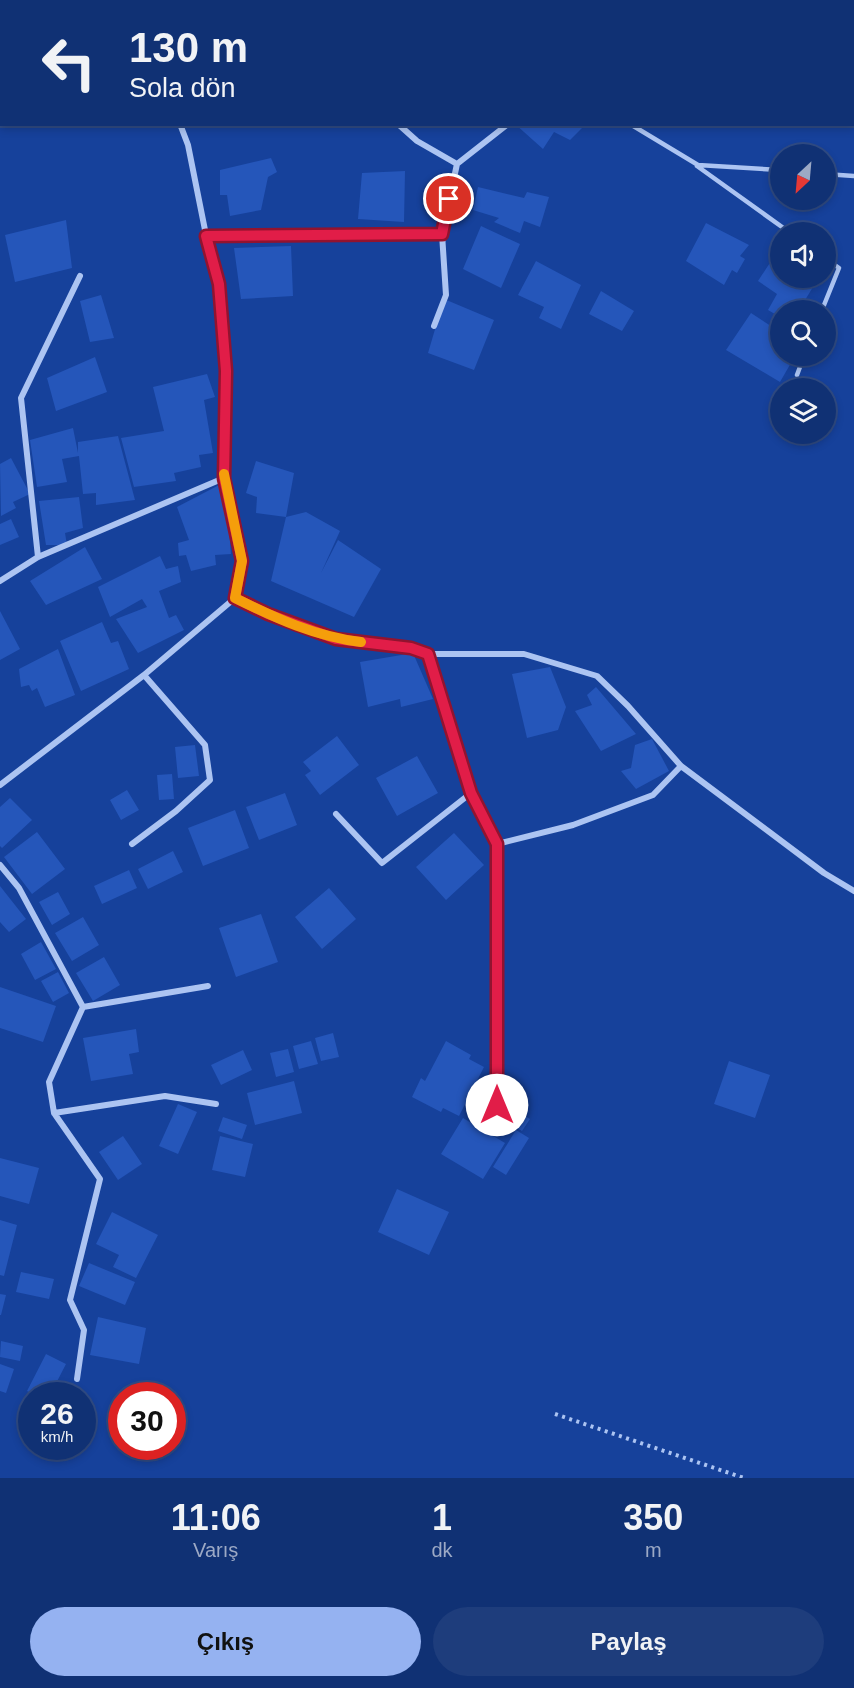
<!DOCTYPE html>
<html lang="tr">
<meta charset="utf-8">
<style>
body{margin:0;font-family:Helvetica,sans-serif;background:#1e3d7c;color:#f1f3f6;height:100vh;display:flex;flex-direction:column;font-size:22px;white-space:nowrap}
*{box-sizing:border-box;margin:0}
p{font-size:20px;color:#9ca9c5}
.icon{flex:none;width:33px;height:33px;fill:none;stroke:currentColor;stroke-width:2;stroke-linecap:round;stroke-linejoin:round}
.map{position:relative;height:1478px;overflow:hidden}
.side{display:flex;flex-direction:column;background:#103174;flex:1}
.side>*{flex:none}
.top-card{position:absolute;left:0px;top:0px;width:855px;height:126px;box-shadow:0 3px 9px #0003,0 0 0 2px #304c86;background:#103174;color:#f1f3f6;overflow:hidden}
.needle{width:39px;rotate:206deg}
.controls{position:absolute;left:770px;top:144px;display:grid;gap:12px}
.controls a{display:grid;place-items:center;width:66px;height:66px;border-radius:50%;background:#103174;box-shadow:0 3px 9px #0003,0 0 0 2px #304c86;font-size:30px}
.speed{position:absolute;left:18px;top:1382px;display:flex;gap:12px;font-size:30px;font-weight:700;text-align:center}
.speed>*{display:grid;place-content:center;width:78px;height:78px;border-radius:50%;background:#103174;box-shadow:0 3px 9px #0003,0 0 0 2px #304c86;line-height:1}
.speed small{font-size:15px;font-weight:400}
.speed .limit{border:9px solid #d22;background:#fff;color:#111}
.pin{position:absolute;display:grid;place-items:center;width:51px;height:51px;color:#fff;margin:-26px;border:3px solid #fff;border-radius:50%;box-shadow:0 2px 6px #0007}
.me{position:absolute;width:66px;margin:-33px;rotate:0deg;stroke-linejoin:round;filter:drop-shadow(0 0 4px #0008)}
.turn{display:flex;align-items:center;gap:21px;height:126px;padding:0 30px;font-size:27px}
.turn .icon{width:78px;height:78px;stroke-width:2.5}
.turn b{display:block;font-size:42px;line-height:51px}
.eta{display:flex;justify-content:space-evenly;align-items:center;height:102px;text-align:center}
.eta b{font-size:36px;font-weight:800;line-height:42px}
.cta{display:flex;gap:12px;margin-top:auto;padding:12px 30px}
.cta a{flex:1;height:69px;border-radius:36px;background:#95b2f1;color:#111;font-size:24px;font-weight:800;line-height:69px;text-align:center}
.cta a+a{background:#1e3d7c;color:#f1f3f6}
.map>svg:first-child{display:block}
.building{fill:#2556ba}
.lines{fill:none;stroke-linecap:round;stroke-linejoin:round}
.path{stroke:#acc4f2;stroke-width:4;stroke-dasharray:3 4.5;stroke-linecap:butt}
.service{stroke:#acc4f2;stroke-width:4.5}
.minor{stroke:#acc4f2;stroke-width:6}
.route-casing{stroke:#92132f;stroke-width:15}
.route{stroke:#e11d48;stroke-width:10}
.slow{stroke:#f59e0b;stroke-width:10}
</style>
<div class="map">
<svg width="854" height="1478" viewBox="0 0 854 1478">
<rect width="100%" height="100%" fill="#16419b"/>
<path class="building" d="M515,124h64l3,4 -12,12 -16,-8 -11,17z
M271,158l6,14 -9,5 -7,33 -31,6 -3,-21h-7v-25z
M405,171l-1,51 -46,-3 4,-46z
M478,187l46,11 3,-6 22,5 -9,30 -16,-6 -4,12 -26,-11 5,-4 -26,-8z
M66,220l6,48 -57,14 -10,-47z
M706,223l43,22 -9,11 5,3 -8,14 -5,-3 -8,15 -38,-24z
M481,226l39,18 -19,44 -38,-19z
M291,246l2,50 -52,3 -7,-51z
M775,255l5,3v20h29l7,4 -17,28h-19v7l-12,-7 9,-16 -19,-13z
M536,261l45,24 -20,44 -22,-11 5,-11 -26,-12z
M601,291l33,20 -12,20 -33,-17z
M101,295l13,43 -24,4 -10,-41z
M444,299l50,21 -20,50 -46,-17z
M751,313l29,19v24h15l-15,26 -54,-32z
M95,357l12,35 -51,19 -9,-33z
M207,374l8,23 -11,3 9,53 -14,2 2,12 -27,6 2,8 -42,6 -13,-49 43,-7 -11,-44z
M73,428l5,25v-11l40,-6 17,64 -39,5v-12l-13,1 -4,-38 -17,3 5,23 -30,5 -7,-47z
M11,458l19,36 -17,8 3,6 -15,8 -1,-52z
M256,461l38,12 -8,44 -30,-4 1,-16 -11,-4z
M221,484l8,45 2,25 -16,1 1,10 -25,6 -5,-16 -7,1 -1,-13 11,-3 -12,-33z
M79,497l4,31 -18,5 2,12h-21l-7,-44z
M306,512l34,19 -19,42 17,-33 43,29 -27,48 -83,-36 15,-64z
M11,519l8,18 -19,8v-21z
M85,547l17,32 -56,26 -16,-24z
M160,556l6,13 12,-3 3,16 -22,9 10,27 7,-3 8,15 -46,23 -22,-34 31,-12 -5,-8 -32,18 -12,-30z
M0,611l20,38 -20,11z
M102,622l9,21 7,-2 11,28 -48,22 -21,-50z
M58,649l17,46 -30,12 -8,-19 -5,3 -3,-6 -8,2 -2,-18z
M413,653l20,46 -32,8 -1,-8 -32,8 -8,-45z
M550,667l16,40 -8,23 -31,8 -15,-64z
M596,687l40,47 -35,17 -26,-40 17,-6 -5,-10z
M337,736l22,29 -39,30 -15,-20 6,-4 -8,-9z
M652,739l17,32 -33,18 -15,-18 10,-3 4,-23z
M195,745l4,31 -21,2 -3,-31z
M417,756l21,37 -41,23 -21,-38z
M172,774l2,25 -15,1 -2,-25z
M127,790l12,20 -18,10 -11,-20z
M285,793l12,32 -38,15 -13,-33z
M10,798l22,22 -30,28 -2,-2v-39z
M235,810l14,38 -46,18 -15,-38z
M37,832l28,37 -33,25 -28,-37z
M454,833l30,32 -38,35 -30,-33z
M173,851l10,21 -35,17 -10,-20z
M129,870l8,18 -35,16 -8,-18z
M0,886l26,33 -17,13 -9,-10z
M329,888l27,31 -34,30 -27,-32z
M58,892l12,22 -18,11 -13,-23z
M261,914l17,48 -42,15 -17,-49z
M83,917l16,28 -27,16 -17,-28z
M41,942l15,27 -21,11 -14,-26z
M104,957l16,28 -27,16 -17,-28z
M58,972l11,21 -16,9 -12,-21z
M0,987l56,19 -13,36 -43,-14z
M136,1029l3,23 -10,2 4,20 -42,7 -8,-43z
M333,1033l6,24 -18,4 -6,-23z
M311,1041l7,23 -19,5 -6,-23z
M446,1041l25,14 -2,4 15,8 -25,49 -16,-8 -2,4 -29,-15 9,-19 4,3z
M288,1049l6,23 -18,5 -6,-24z
M243,1050l9,20 -31,15 -10,-20z
M729,1061l41,14 -15,43 -41,-14z
M294,1081l8,32 -47,12 -8,-32z
M178,1104l19,8 -19,42 -19,-8z
M508,1106l22,13 -8,12 -21,-12z
M223,1117l24,8 -5,14 -24,-8z
M463,1118l42,25 -22,36 -42,-25z
M516,1130l13,8 -23,37 -13,-8z
M123,1136l19,28 -24,16 -19,-28z
M220,1136l33,8 -8,33 -33,-7z
M0,1158l39,10 -10,36 -29,-8z
M397,1189l52,23 -20,43 -51,-23z
M112,1212l46,23 -22,43 -23,-11 6,-12 -23,-11z
M0,1220l17,5 -13,51 -4,-1z
M89,1263l46,19 -10,23 -46,-19z
M21,1272l33,7 -5,20 -33,-7z
M0,1294l6,1 -5,20h-1z
M98,1317l48,11 -7,36 -49,-9z
M1,1341l22,5 -3,15 -20,-4z
M46,1354l20,10 -16,31h-15l-8,-4z
M0,1364l14,5 -8,24 -6,-2z"/>
<g class="lines">
<path class="path" d="M555,1414l189,64"/>
<path class="service" d="M630,124l68,41 82,5
M697,166l92,66
M825,174l29,2
M822,310l17,-42 -14,-10
M797,375l7,-19"/>
<path class="minor" d="M124,0l1,2
M675,2l2,-2
M0,15l2,1
M0,80h2
M398,124l19,17 40,23 -15,70 4,61 -12,31
M457,164l51,-40
M206,235l236,-1
M38,557l-17,-159 59,-122
M0,581l38,-24 186,-79
M235,598l33,16 68,25 75,9 17,6h96l73,22 31,30 53,60 143,107 30,18
M428,654l43,139 26,51v261
M0,785l144,-110 91,-77 6,-37 -17,-83 2,-107 -7,-88 -13,-48 -18,-90 -8,-21
M336,814l46,49 89,-70
M132,844l44,-33 34,-31 -5,-35 -61,-70
M497,844l76,-19 80,-30 28,-29
M0,865l19,23 64,119 -34,75 5,31 46,66 -30,121 14,30 -7,49
M83,1007l125,-21
M54,1113l111,-17 51,8"/>
</g>
<g class="lines">
<g class="route-casing">
<path id="route" d="M449,199l-7,35 -236,2 13,48 7,87 -2,107 18,83 -7,37 33,16 68,25 75,9 17,6 43,139 26,51v261"/>
</g>
<use href="#route" class="route"/>
<path class="slow" d="M224,474l18,87 -7,37c40,20 82,39 126,44"/>
</g>
</svg>
<div class="controls">
<a><svg class="needle" viewBox="-14 -14 28 28"><path d="M0-13l5 13h-10z" fill="#e53935"/><path d="M0 13l5-13h-10z" fill="#9ca9c5"/></svg></a>
<a><svg class="icon" aria-label="sound" viewBox="0 0 24 24"><path d="M4 9h4l5-4v14l-5-4H4zM17 9q2 3 0 6"/></svg></a>
<a><svg class="icon" aria-label="search" viewBox="0 0 24 24"><circle cx="10" cy="10" r="6"/><path d="M15 15l6 6"/></svg></a>
<a><svg class="icon" aria-label="layers" viewBox="0 0 24 24"><path d="M12 4l9 5-9 5-9-5zM3 14l9 5 9-5"/></svg></a>
</div>
<div class="speed"><div>26<small>km/h</small></div><div class="limit">30</div></div>
<div class="pin" style="left:449px;top:199px;background:#d93025"><svg class="icon" aria-label="arrive" viewBox="0 0 24 24"><path d="M6 21V4h12l-3 4 3 4H6"/></svg></div>
<svg class="me" style="left:497px;top:1105px" viewBox="-20 -20 40 40"><circle r="19" fill="#fff"/><path d="M0-13L10 11 0 6-10 11z" fill="#e11d48"/></svg>
<div class="top-card">
<div class="turn"><svg class="icon" aria-label="left" viewBox="0 0 24 24"><path d="M17 20v-9H6M10 6l-5 5 5 5"/></svg><div><b>130 m</b>Sola dön</div></div>
</div>
</div>
<section class="side">
<div class="eta">
<div><b>11:06</b><p>Varış</p></div>
<div><b>1</b><p>dk</p></div>
<div><b>350</b><p>m</p></div>
</div>
<div class="cta"><a>Çıkış</a><a>Paylaş</a></div>
</section>
